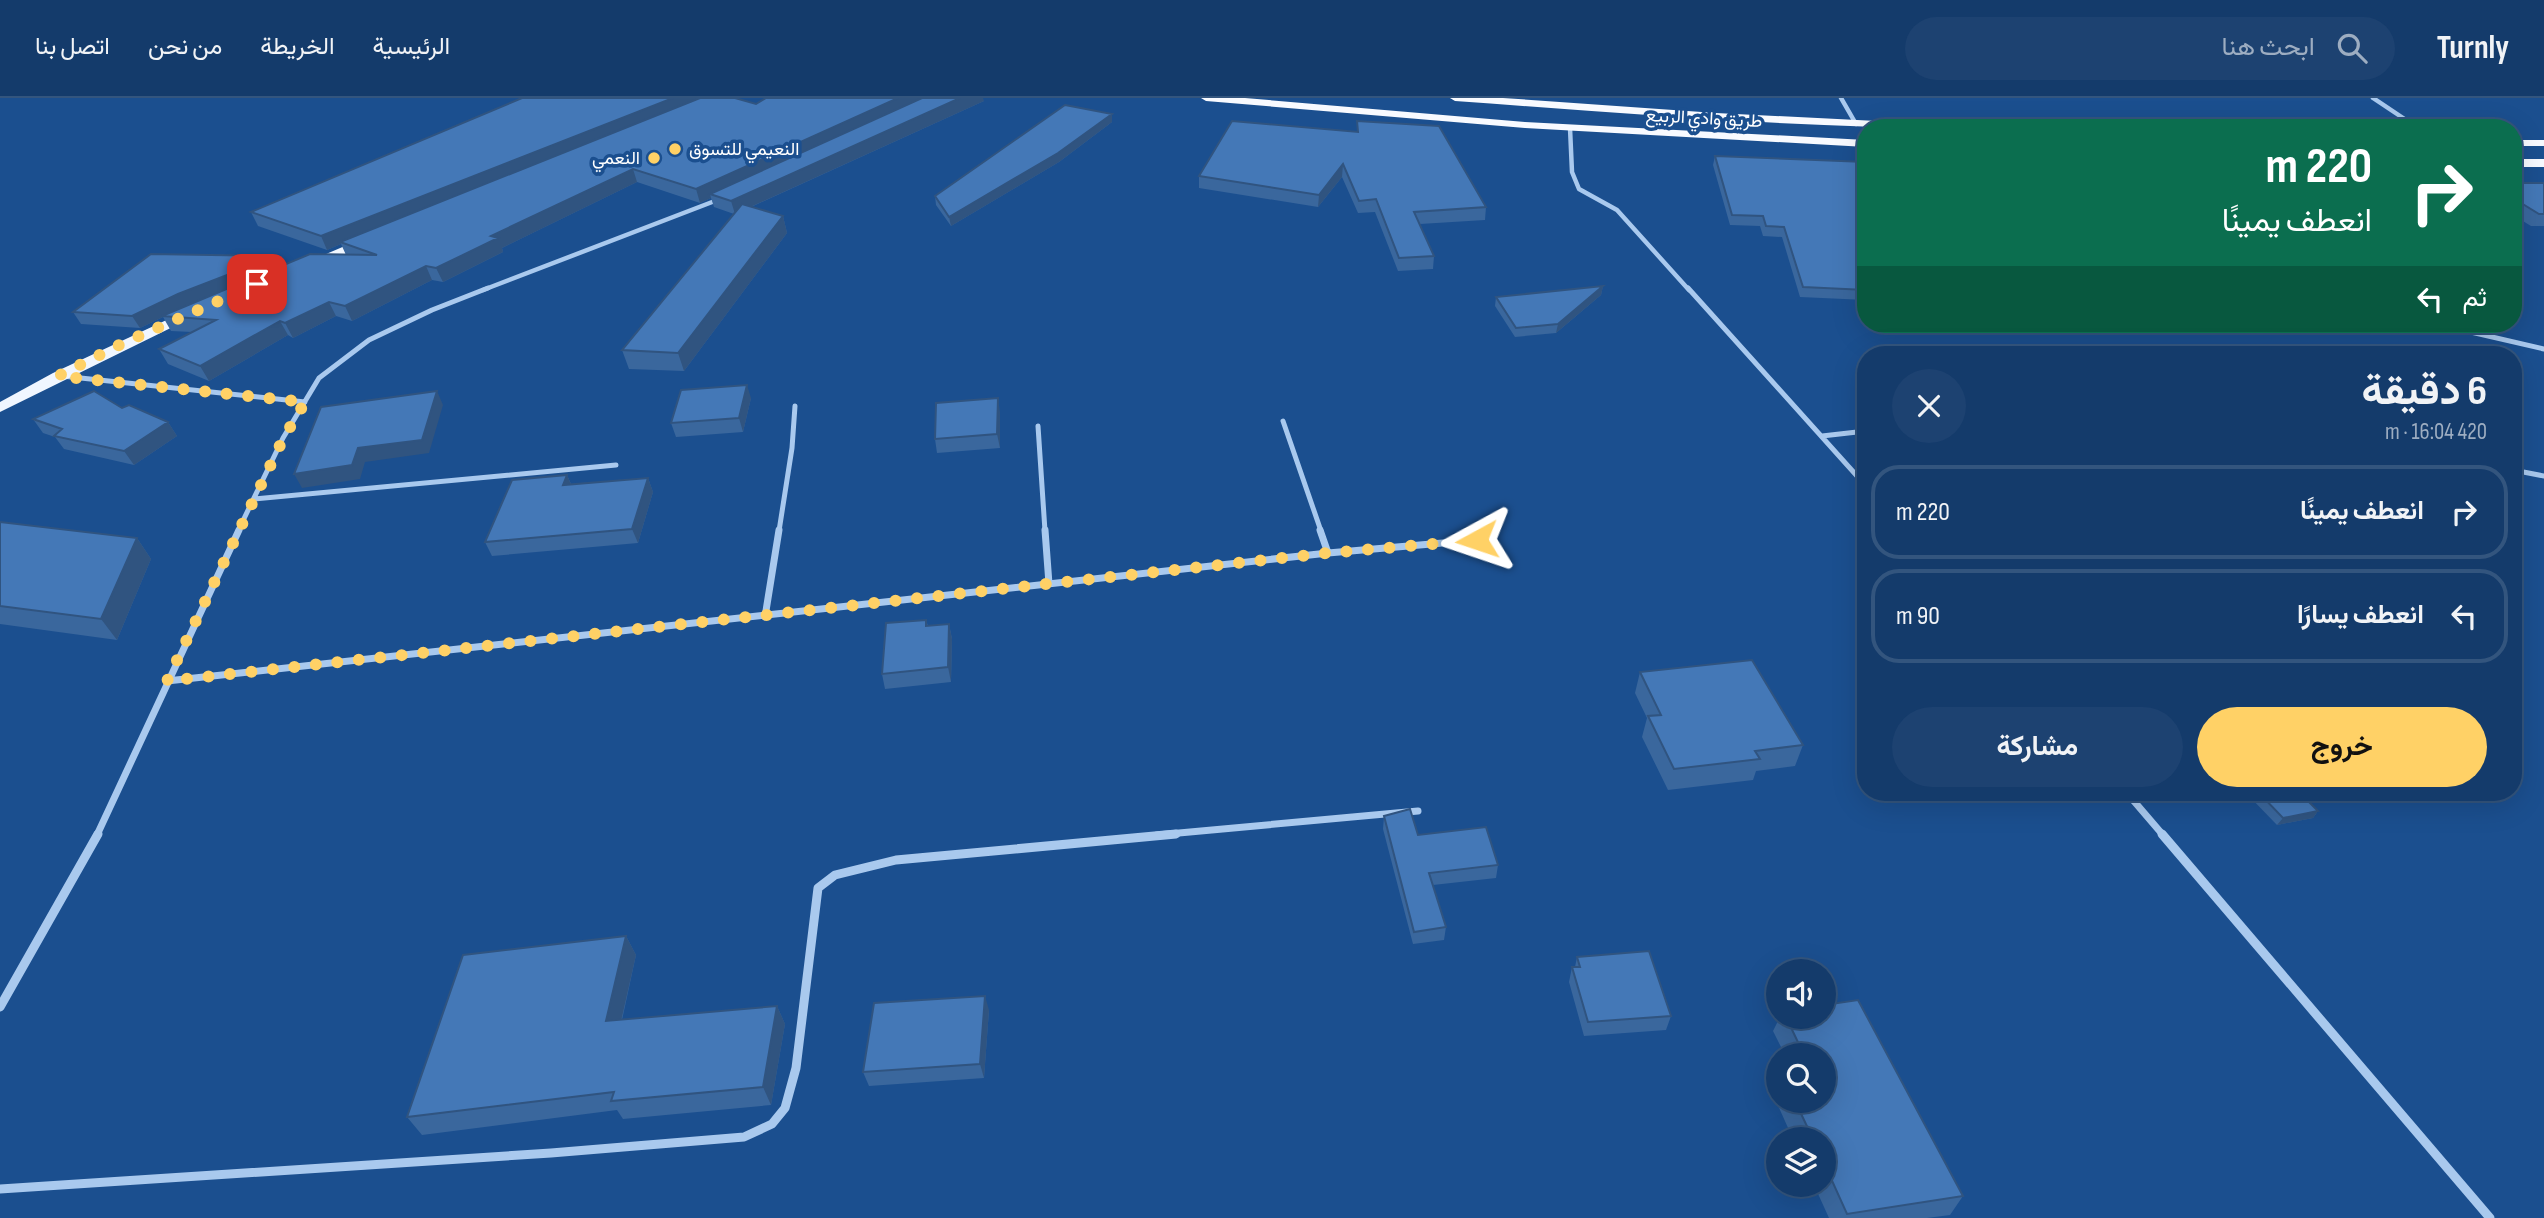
<!DOCTYPE html>
<html lang="ar">
<meta charset="utf-8">
<style>
body{margin:0;font-family:"Sofia Sans Condensed",Vazirmatn,sans-serif;background:#1d4271;color:#f1f3f6;direction:rtl;height:100vh;display:flex;flex-direction:column;font-size:26px;white-space:nowrap}
*{box-sizing:border-box;margin:0}
p{font-size:23px;color:#9dadc1}
.icon{flex:none;width:38px;height:38px;fill:none;stroke:currentColor;stroke-width:2;stroke-linecap:round;stroke-linejoin:round}
.map{position:relative;flex:1;overflow:hidden;direction:ltr}
.drawer{position:absolute;left:1857px;top:248px;width:665px;height:455px;display:flex;flex-direction:column;background:#143b6b;border-radius:28px;box-shadow:0 7px 28px #0002,0 0 0 2px #33557e;direction:rtl}
.drawer>*{flex:none}
.banner{position:absolute;left:1857px;top:21px;width:665px;height:214px;border-radius:28px;box-shadow:0 7px 28px #0002,0 0 0 2px #33557e;direction:rtl;background:#0b6e4f;color:#fff;overflow:hidden}
.buttons{position:absolute;left:1766px;top:861px;display:grid;gap:14px}
.buttons a{display:grid;place-items:center;width:70px;height:70px;border-radius:50%;background:#143b6b;box-shadow:0 7px 28px #0002,0 0 0 2px #33557e;font-size:35px}
.pin{position:absolute;display:grid;place-items:center;width:60px;height:60px;color:#fff;margin:-30px;border-radius:14px;box-shadow:0 4px 10px #0006}
.me{position:absolute;width:77px;margin:-38px;rotate:265deg;stroke-linejoin:round;filter:drop-shadow(0 0 5px #0008)}
.turn{display:flex;align-items:center;gap:24px;height:147px;padding:0 35px;font-size:32px}
.turn .icon{width:91px;height:91px;stroke-width:2.5}
.turn b{display:block;font-size:49px;line-height:60px}
.then{display:flex;align-items:center;height:66px;padding:0 35px;background:#0003;gap:14px;font-size:26px}
.round{display:grid;place-items:center;flex:none;width:74px;height:74px;border-radius:37px;background:#1d4271}
.headline{display:flex;align-items:center;justify-content:space-between;height:119px;padding:0 35px}
h1{font-size:42px;font-weight:700;line-height:52px}
.action{display:flex;gap:14px;margin-top:auto;padding:14px 35px}
.action a{flex:1;height:80px;border-radius:42px;background:#ffd166;color:#111;font-size:28px;font-weight:700;line-height:80px;text-align:center}
.action a+a{background:#1d4271;color:#f1f3f6}
ul{padding:0;list-style:none}
li{display:flex;align-items:center;gap:21px;height:94px;margin:0 14px 10px;padding:0 21px;border:4px solid #33557e;border-radius:28px}
li div{flex:1}
li b{display:block;font-size:26px}
li em{font-style:normal}
header{display:flex;align-items:center;gap:42px;box-sizing:border-box;height:98px;padding:0 35px;background:#143b6b;border-bottom:2px solid #33557e}
header strong{font-size:33px}
nav{display:flex;gap:38px;margin-inline-start:auto;font-size:24px}
.search{width:490px;height:63px;background:#1d4271;display:flex;align-items:center;gap:18px;box-sizing:border-box;padding:0 24px;border-radius:38px;color:#9dadc1;font-size:26px}
.map>svg:first-child{display:block}
.lines{fill:none;stroke-linecap:round;stroke-linejoin:round}
.minor-far3{stroke:#a9c9ee;stroke-width:4.5}
.minor-far2{stroke:#a9c9ee;stroke-width:5}
.minor-far1{stroke:#a9c9ee;stroke-width:7}
.minor{stroke:#a9c9ee;stroke-width:9}
.primary{fill:#f0f6ff;fill-rule:evenodd}
.trunk{fill:#f8faff;fill-rule:evenodd}
.wall{fill:#3a679d}
.shaded-wall{fill:#305480}
.building{fill:#4478b7;stroke:#305480;stroke-width:2}
.route{stroke:#ffd166;stroke-width:12;stroke-dasharray:0 21.6}
.poi-dot{fill:#ffd166;stroke:#1b4f8f;stroke-width:2.5}
.labels{text-anchor:middle;stroke-width:7;stroke-linejoin:round;paint-order:stroke}
.far-street-label{font-size:18px;fill:#fff;stroke:#1b4f8f}
.far-poi-label{font-size:18px;fill:#fff;stroke:#1b4f8f;text-anchor:start}
</style>
<header>
<strong>Turnly</strong>
<div class="search"><svg class="icon" aria-label="search" viewBox="0 0 24 24"><circle cx="10" cy="10" r="6"/><path d="M15 15l6 6"/></svg>ابحث هنا</div>
<nav><a>الرئيسية</a><a>الخريطة</a><a>من نحن</a><a>اتصل بنا</a></nav>
</header>
<div class="map">
<svg width="2544" height="1120" viewBox="0 0 2544 1120">
<rect width="100%" height="100%" fill="#1b4f8f"/>
<g class="lines">
<path class="minor-far3" d="M1841,0l15,26
M2373,0l45,30
M1570,30l2,44 7,17 38,21 72,80
M483,192l237,-91"/>
<path class="minor-far2" d="M1688,190l178,198
M2436,226l108,25
M62,278l243,26
M1283,323l38,110
M1038,328l7,105
M1822,338l44,-5
M2513,372l31,6
M254,401l362,-34
M238,433l45,-93 36,-60 50,-38 63,-30 56,-22
M779,433l13,-83 3,-42"/>
<path class="minor-far1" d="M1045,432l4,54
M1320,432l8,23
M765,519l14,-87
M167,583l1161,-128 149,-13
M2127,695l36,42
M97,737l142,-305
M1157,737l261,-24"/>
<path class="minor" d="M2162,736l328,384
M0,909l98,-173
M0,1091l551,-36 193,-16 28,-13 13,-16 11,-40 22,-180 17,-13 61,-15 280,-26"/>
<path class="primary" d="M366,139l6,4 -2,3 -55,22 -10,-3z
M188,212l5,1v6l-193,95v-10l53,-29z"/>
<path class="trunk" d="M1201,0h44l280,24 341,18v7l-341,-19 -319,-27z
M1450,0h53l213,15 240,12 6,3c-170,0 -338,-15 -507,-27z
M2513,42h31v6h-31z
M2513,61h31v8h-31z"/>
</g>
<path class="wall" d="M984,3l-233,106 32,9 4,17 -103,138 -55,-2 -7,-19 112,-136 -20,-7 -3,-9 -11,5 -63,-21 -135,66 1,4 -60,30 -11,-2 -80,41 -16,-5 -43,22 -5,-3 -79,46 -41,-17 -9,-15 33,-17 -21,-1 -8,-14 -23,11 -59,-4 -8,-12 203,-56 5,10 65,-11 -5,-11 -14,6 -69,-24 -7,-14 505,-108z
M1112,16v8l-53,40 -108,64 -15,-21 -1,-9z
M1357,23l129,86 -1,13 -65,4 14,32 -1,13 -35,2 -23,-59 -17,1 -16,-36 -24,30 -119,-19v-12l158,-44z
M1715,58l151,6v138l-66,-3 -18,-60 -19,-1 -3,-10 -30,-1 -17,-60z
M2513,85h31v43h-13l-18,-11z
M1603,188l-2,9 -45,38 -41,4 -20,-31 1,-9z
M751,300l-8,34 -67,5 -5,-14z
M122,310l46,14 9,14 -43,29 -70,-16 -9,-12 -12,-4 -10,-14z
M1000,314v36l-63,5 -2,-14z
M567,377l4,9 77,-6 5,14 -15,51 -146,13 -7,-14z
M0,424l137,16 14,21 -34,81 -117,-16z
M926,522l2,6 21,-2 3,15 -1,43 -66,7 -3,-15z
M1640,574l163,73 -8,21 -39,5 -3,9 -85,10 -26,-53 5,-19 -12,-25z
M2246,695h54l18,18 -5,7 -36,7z
M1384,718l34,19 80,30 -2,13 -63,7 13,42 -2,13 -31,4 -30,-115z
M626,838l10,19 -14,65 155,-14 8,18 -14,81 -148,14 -6,-9 -195,25 -15,-18z
M1577,859l94,59 -5,14 -82,6 -15,-54 3,-15h3z
M989,912l-5,68 -115,8 -6,-14z
M1780,919h44l139,179 -13,19 -23,3h-98l-15,-33h10v-46h-31l-26,-58 9,-20h2v40h46v-46h-39l-12,-24z"/>
<path class="shaded-wall" d="M673,0h27l-360,144 1,2 -14,6 -6,-14z
M898,0h30l-218,96 1,4 -11,5 -4,-14z
M960,0h23l1,3 -249,113 -4,-13z
M1112,16v8l-53,40 -108,64 -2,-9z
M1343,66l-1,13 -24,30 1,-12z
M633,71l4,13 -135,66 1,4 -60,30 -7,-14 55,-32z
M783,118l4,17 -103,138 -6,-18z
M276,158l6,12 -120,48 1,1 -23,11 -8,-12 46,-22z
M426,168l6,14 -80,41 -7,-15z
M1603,188l-2,9 -45,38 2,-9z
M329,204l7,14 -43,22 -8,-15z
M280,223l8,14 -79,46 -9,-15z
M747,287l4,13 -8,34 -4,-14z
M437,293l6,14 -14,48 -64,9 -5,17 -58,9 -8,-14z
M998,300l2,14v36l-3,-14z
M168,324l9,14 -43,29 -10,-14z
M567,377l6,14 -10,-4z
M648,380l5,14 -15,51 -6,-14z
M137,440l14,21 -34,81 -16,-21z
M949,526l3,15 -1,43 -3,-15z
M2318,713l-5,7 -36,7 6,-7z
M626,838l10,19 -19,84 -11,-18z
M985,898l4,14 -5,68 -4,-14z
M777,908l8,18 -14,81 -8,-18z"/>
<path class="building" d="M522,0h151l-352,138 -70,-24z
M700,0h35l21,6 10,-6h132l-202,91 -63,-20 -142,67 7,2 -62,30 -10,-2 -81,40 -16,-4 -44,21 -5,-2 -80,45 -41,-17 57,-29 -54,-4 148,-62 67,1 -37,-13z
M922,0h38l-229,103 -21,-7z
M1065,7l47,9 -54,39 -109,64 -14,-21z
M1232,23l126,11 -1,-11 82,5 47,81 -72,5 20,44 -35,2 -23,-59 -17,2 -16,-37 -24,31 -120,-19z
M1715,58l151,6v128l-63,-3 -19,-60 -18,-1 -3,-10 -31,-1z
M2513,85h31v31h-5l-26,-16z
M742,106l41,12 -105,137 -56,-3z
M151,156l125,2 -98,38 -46,22 -59,-4z
M1603,188l-45,38 -42,4 -20,-31z
M747,287l-8,33 -68,5 10,-33z
M94,293l28,17 7,-3 39,17 -44,29 -70,-15 8,-7 -29,-10z
M437,293l-15,49 -64,8 -6,17 -58,9 27,-67z
M998,300l-1,36 -62,5 1,-36z
M567,377l-4,10 85,-7 -16,51 -147,13 27,-62z
M0,424l137,16 -36,81 -101,-13z
M926,522v6l23,-2 -1,43 -66,7 4,-51z
M1752,562l51,85 -48,6 5,8 -86,10 -26,-53 13,-1 -21,-43z
M2259,695h41l18,18 -35,7z
M1410,711l8,26 68,-8 12,38 -69,8 17,54 -32,5 -30,-116z
M626,838l-20,85 171,-15 -14,81 -152,14 3,-9 -207,25 56,-162z
M1649,853l22,65 -83,6 -16,-55h8l-3,-10z
M985,898l-5,68 -117,8 11,-69z
M1858,902l105,196 -116,18 -23,-51v-24h-11l-18,-38h29v-46h-20l-18,-38h38v-12z"/>
<g class="lines">
<path class="route" d="M257,186l-136,60 -63,32 247,26 -22,37 -116,242 1161,-128 149,-13"/>
</g>
<g class="poi-dot">
<circle cx="675" cy="51" r="7"/>
<circle cx="654" cy="60" r="7"/>
</g>
<g class="labels">
<g class="far-street-label">
<text transform="translate(1704 20) rotate(3)" y="6">طريق وادي الربيع</text>
</g>
<g class="far-poi-label">
<text x="689" y="57">النعيمي للتسوق</text>
<text x="640" y="66" text-anchor="end">النعمي</text>
</g>
</g>
</svg>
<div class="buttons">
<a><svg class="icon" aria-label="sound" viewBox="0 0 24 24"><path d="M4 9h4l5-4v14l-5-4H4zM17 9q2 3 0 6"/></svg></a>
<a><svg class="icon" aria-label="search" viewBox="0 0 24 24"><circle cx="10" cy="10" r="6"/><path d="M15 15l6 6"/></svg></a>
<a><svg class="icon" aria-label="layers" viewBox="0 0 24 24"><path d="M12 4l9 5-9 5-9-5zM3 14l9 5 9-5"/></svg></a>
</div>
<div class="pin" style="left:257px;top:186px;background:#d93025"><svg class="icon" aria-label="arrive" viewBox="0 0 24 24"><path d="M6 21V4h12l-3 4 3 4H6"/></svg></div>
<svg class="me" style="left:1477px;top:442px" viewBox="-20 -20 40 40"><path d="M0-17L14 15 0 8-14 15z" fill="#ffd166" stroke="#fff" stroke-width="4"/></svg>
<div class="banner">
<div class="turn"><svg class="icon" aria-label="right" viewBox="0 0 24 24"><path d="M7 20v-9h11M14 6l5 5-5 5"/></svg><div><b>220 m</b>انعطف يمينًا</div></div>
<div class="then">ثم<svg class="icon" aria-label="left" viewBox="0 0 24 24"><path d="M17 20v-9H6M10 6l-5 5 5 5"/></svg></div>
</div>
<section class="drawer">
<div class="headline"><div><h1>6 دقيقة</h1><p>420 m · 16:04</p></div><a class="round"><svg class="icon" aria-label="close" viewBox="0 0 24 24"><path d="M6 6l12 12M18 6L6 18"/></svg></a></div>
<ul>
<li><svg class="icon" aria-label="right" viewBox="0 0 24 24"><path d="M7 20v-9h11M14 6l5 5-5 5"/></svg><div><b>انعطف يمينًا</b></div><em>220 m</em></li>
<li><svg class="icon" aria-label="left" viewBox="0 0 24 24"><path d="M17 20v-9H6M10 6l-5 5 5 5"/></svg><div><b>انعطف يسارًا</b></div><em>90 m</em></li>
</ul>
<div class="action"><a>خروج</a><a>مشاركة</a></div>
</section>
</div>
